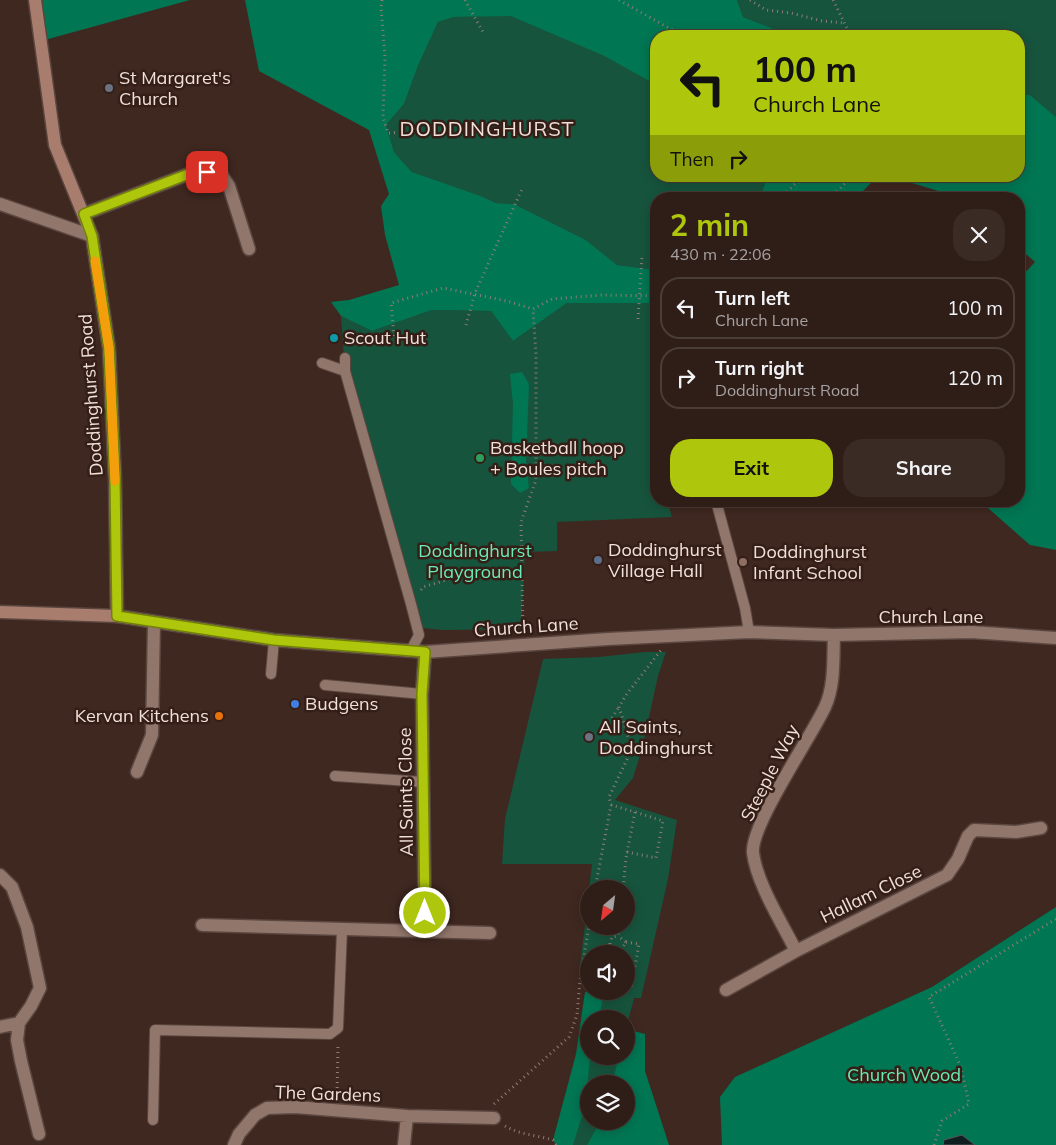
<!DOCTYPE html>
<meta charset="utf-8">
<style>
body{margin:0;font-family:Mulish,sans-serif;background:#3b2b25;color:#f1f3f6;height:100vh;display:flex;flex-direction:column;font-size:19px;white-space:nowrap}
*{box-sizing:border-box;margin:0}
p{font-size:16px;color:#a7a2a2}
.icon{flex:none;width:28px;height:28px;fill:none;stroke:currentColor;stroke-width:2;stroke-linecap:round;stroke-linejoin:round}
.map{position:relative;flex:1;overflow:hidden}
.panel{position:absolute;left:650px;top:192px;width:375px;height:315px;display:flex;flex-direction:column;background:#2f1e18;border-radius:20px;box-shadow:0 2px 12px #0003,0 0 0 1px #4a3c37}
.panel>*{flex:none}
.guide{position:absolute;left:650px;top:30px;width:375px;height:152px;border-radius:20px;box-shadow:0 2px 12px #0003,0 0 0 1px #4a3c37;background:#aec60c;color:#111;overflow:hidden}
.needle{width:32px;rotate:209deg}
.controls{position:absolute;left:580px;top:880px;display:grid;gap:10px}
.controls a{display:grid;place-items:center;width:55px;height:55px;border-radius:50%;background:#2f1e18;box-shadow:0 2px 12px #0003,0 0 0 1px #4a3c37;font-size:25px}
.pin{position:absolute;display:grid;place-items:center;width:42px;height:42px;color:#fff;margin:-21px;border-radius:10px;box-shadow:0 2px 8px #0006}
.me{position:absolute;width:55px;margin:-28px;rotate:0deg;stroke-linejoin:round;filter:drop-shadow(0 0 4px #0008)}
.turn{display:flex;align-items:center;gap:18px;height:105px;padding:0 20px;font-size:22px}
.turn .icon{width:65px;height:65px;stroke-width:2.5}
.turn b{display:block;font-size:35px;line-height:42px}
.then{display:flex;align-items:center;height:48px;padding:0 20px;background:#0003;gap:10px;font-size:19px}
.round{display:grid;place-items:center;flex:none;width:52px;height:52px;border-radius:20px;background:#3b2b25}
.head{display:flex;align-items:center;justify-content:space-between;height:85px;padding:0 20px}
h1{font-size:30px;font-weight:700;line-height:38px;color:#aec60c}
.primary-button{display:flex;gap:10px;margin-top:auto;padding:10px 20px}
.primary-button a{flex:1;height:58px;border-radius:20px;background:#aec60c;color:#111;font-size:20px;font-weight:700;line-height:58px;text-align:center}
.primary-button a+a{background:#3b2b25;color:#f1f3f6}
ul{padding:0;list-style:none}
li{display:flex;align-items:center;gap:15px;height:62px;margin:0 10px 8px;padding:0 10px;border:2px solid #4a3c37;border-radius:20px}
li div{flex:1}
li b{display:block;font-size:19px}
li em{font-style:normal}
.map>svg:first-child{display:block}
.green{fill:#17543d}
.forest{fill:#007653}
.water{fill:#0f1f21;stroke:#525958}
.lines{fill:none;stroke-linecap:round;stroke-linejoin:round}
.lane-casing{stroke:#5a463f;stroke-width:12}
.street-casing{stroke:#5a463f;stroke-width:15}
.secondary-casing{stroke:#5a463f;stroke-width:15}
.path{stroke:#907c75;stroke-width:3;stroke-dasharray:1 4;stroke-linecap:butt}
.lane{stroke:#91766b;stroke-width:10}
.street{stroke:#91766b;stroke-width:12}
.secondary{stroke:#a87d6e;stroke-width:12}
.route-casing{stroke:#718108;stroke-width:12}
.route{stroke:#aec60c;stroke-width:9}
.slow{stroke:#f59e0b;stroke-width:9}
.worship-dot{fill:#6b7280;stroke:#351e16;stroke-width:2}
.culture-dot{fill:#0f9aa8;stroke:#351e16;stroke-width:2}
.leisure-dot{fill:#2e9e5b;stroke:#351e16;stroke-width:2}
.service-dot{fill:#5c6f8a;stroke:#351e16;stroke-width:2}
.education-dot{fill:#8d6e63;stroke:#351e16;stroke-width:2}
.shop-dot{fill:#3f7fe0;stroke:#351e16;stroke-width:2}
.food-dot{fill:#e8710a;stroke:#351e16;stroke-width:2}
.labels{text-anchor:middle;stroke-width:5;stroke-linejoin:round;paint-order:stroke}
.poi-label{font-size:18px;fill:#f0e0da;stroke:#351e16;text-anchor:start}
.street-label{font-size:18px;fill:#f0e0da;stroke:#351e16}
.park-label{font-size:18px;fill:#6aeab6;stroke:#351e16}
.quarter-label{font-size:20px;letter-spacing:1px;fill:#f0e0da;stroke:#351e16}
</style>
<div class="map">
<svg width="1056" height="1145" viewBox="0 0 1056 1145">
<rect width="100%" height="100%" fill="#3f2820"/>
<path class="green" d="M737,0h319v117l-26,-22h-11v-59h-227l-49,-19z
M511,15l93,41 52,29v91h109l1,3 -6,20h-104v71l-39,-5 -31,-25 -72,-36 -18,-1 -15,-7 -69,-24 -18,-20 -8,-27 18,-21 14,-38 20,-44 16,-5z
M567,303h89v198h11l5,16 -115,5v29l-32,1 -4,77 -78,1 -21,-2 -77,-257 -4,-55 31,15 60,-21 59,1 22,30z
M645,652h21l-8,24 -16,73 -9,29 -18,22 62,20 -9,59 -27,119h-7l-8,31v-10h-27l5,-25 -11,-3h33v-37h-37v32l-10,-14 10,-78v32h37v-37h-37l3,-25h-90l3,-45 38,-160 56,-2z
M590,1056h30l-7,28h-24v37h11l-13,24h-14z"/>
<path class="forest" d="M35,0h155l-149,41z
M245,0h492l6,17 49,19h-136v49l-52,-29 -93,-40 -57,1 -16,5 -20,44 -14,38 -18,21 8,27 18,20 69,24 15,7 18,1 72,36 31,25 39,5v33h-89l-54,38 -22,-30 -59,-1 -60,21 -31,-15 -10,-14 18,-2 50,-15 -14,-50 -4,-29 8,-12 -20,-64 -110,-59z
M1019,95h11l26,22v433l-26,-5 -50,-44h39v-222l16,-17 -16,-14v-49h-60l-4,-3 -53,-16 1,-4h116z
M765,176h113l-23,23h-95l6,-20z
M522,372l7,12 -3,78 3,26 -9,5 -9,-9 2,-80 -3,-30z
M1056,907v238h-334l-2,-48 15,-20 197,-90z
M585,992l19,2 -5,25h-10l1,37 -4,47 -13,42h-17l-3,-5 23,-86z
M626,1029l19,5v37l24,74h-82l13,-24h26v-37h-14l7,-28h7z"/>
<path class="water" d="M962,1135l13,10h-32l1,-5z"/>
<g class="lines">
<g class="lane-casing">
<path id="lane" d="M345,358v13l66,233 8,31 -8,15
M322,363l23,8
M716,501l29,107 4,24
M271,674l3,-34
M325,685l97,9
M335,776l89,6
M153,1120l2,-90 175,4 8,-6 4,-98"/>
</g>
<g class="street-casing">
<path id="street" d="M0,204l92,32
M84,214l102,-39 21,-3 14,2 8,12 20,63
M117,616l157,24 151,12 183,-13 141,-7 85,3 137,-3 85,6
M137,772l15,-37 2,-113
M0,875l12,12 15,40 13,61 -9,18 -12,17 -2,17 4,21 18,73
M202,925l288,8
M425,931l-3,-237 3,-42
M796,951c-14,-28 -39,-67 -43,-98 -3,-27 58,-116 72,-146 10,-22 8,-48 9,-72
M726,990l70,-39 151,-76 11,-16 10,-23 6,-6 42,2 25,-4
M0,1027l19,-4
M234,1145l5,-11 16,-19 12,-7 28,-1 112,9 87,2
M404,1145l3,-29"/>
</g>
<g class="secondary-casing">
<path id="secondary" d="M0,612l117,4 -2,-137 -6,-131 -17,-112 -37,-91 -20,-145"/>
</g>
<path class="path" d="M382,0l-1,7 4,50 -2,60 5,16 17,-1
M465,0l18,32
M619,0l64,36
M750,0l16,10 25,3 31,8 22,2
M833,0l18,36
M834,176l13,6
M780,199l16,-16 19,-7
M830,199l22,-23
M638,319l4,-63
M466,325l9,-32 47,-104
M394,336l-3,-33 52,-15 64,13 26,8
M421,590l2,-3 37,-11 62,-4
M523,631l-2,-109 15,-42v-125l-3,-46 19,-10 50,-4 54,1
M612,718l7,-11
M611,805l24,7 -9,46 -3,31
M627,852l29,6 7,-37 -28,-9
M595,889l16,-84 -2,-8 23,-48 -13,-42 7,-12 35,-45
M626,942l13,2 -8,44 -5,-1
M611,949l10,1 5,-8 -8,-6
M610,954v-11l2,-6 6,-1 1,-10
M337,1098l1,-54
M494,1104l75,-67 8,-22 3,-35 9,-54
M505,1126c15,9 32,9 48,14l3,5
M934,1145l8,-24 27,-17 -8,-37 -32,-70 127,-78"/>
<use href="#lane" class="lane"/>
<use href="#street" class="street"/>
<use href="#secondary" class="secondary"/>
</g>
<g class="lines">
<g class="route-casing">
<path id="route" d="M207,172l-21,3 -102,39 8,22 17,112 6,131 2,137 157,24 151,12 -3,42 3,219"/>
</g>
<use href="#route" class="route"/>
<path class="slow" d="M95,261l14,87 6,133"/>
</g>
<g class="worship-dot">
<circle cx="109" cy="88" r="5"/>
<circle cx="589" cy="737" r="5"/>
</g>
<circle class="culture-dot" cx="334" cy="338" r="5"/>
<circle class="leisure-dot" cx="480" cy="458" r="5"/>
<circle class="service-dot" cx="598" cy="560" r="5"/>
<circle class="education-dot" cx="743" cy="562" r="5"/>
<circle class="shop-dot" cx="295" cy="704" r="5"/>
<circle class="food-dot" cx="219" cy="716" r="5"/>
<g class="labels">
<g class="poi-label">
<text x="119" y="84">St Margaret's<tspan x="119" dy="21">Church</tspan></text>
<text x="344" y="344">Scout Hut</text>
<text x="490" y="454">Basketball hoop<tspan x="490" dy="21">+ Boules pitch</tspan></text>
<text x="608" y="556">Doddinghurst<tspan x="608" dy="21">Village Hall</tspan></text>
<text x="753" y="558">Doddinghurst<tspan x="753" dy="21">Infant School</tspan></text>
<text x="305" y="710">Budgens</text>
<text x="209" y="722" text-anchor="end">Kervan Kitchens</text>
<text x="599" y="733">All Saints,<tspan x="599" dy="21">Doddinghurst</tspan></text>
</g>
<g class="street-label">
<text transform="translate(91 395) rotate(-94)" y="6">Doddinghurst Road</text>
<text x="931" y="623">Church Lane</text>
<text transform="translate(526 627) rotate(-4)" y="6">Church Lane</text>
<text transform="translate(770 773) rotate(-63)" y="6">Steeple Way</text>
<text transform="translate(406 792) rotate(-91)" y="6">All Saints Close</text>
<text transform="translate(871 894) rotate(-26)" y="6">Hallam Close</text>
<text transform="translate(328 1094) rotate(2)" y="6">The Gardens</text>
</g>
<g class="park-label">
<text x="475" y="557">Doddinghurst<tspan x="475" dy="21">Playground</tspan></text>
<text x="904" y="1081">Church Wood</text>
</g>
<g class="quarter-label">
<text x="487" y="136">DODDINGHURST</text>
</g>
</g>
</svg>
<div class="controls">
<a><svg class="needle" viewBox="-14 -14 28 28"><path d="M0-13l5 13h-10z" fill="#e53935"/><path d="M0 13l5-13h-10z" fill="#a7a2a2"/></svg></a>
<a><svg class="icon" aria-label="sound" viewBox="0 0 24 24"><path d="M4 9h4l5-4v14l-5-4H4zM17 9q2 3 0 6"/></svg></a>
<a><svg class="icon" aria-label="search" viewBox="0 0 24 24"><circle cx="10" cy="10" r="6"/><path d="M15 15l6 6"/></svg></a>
<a><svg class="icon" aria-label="layers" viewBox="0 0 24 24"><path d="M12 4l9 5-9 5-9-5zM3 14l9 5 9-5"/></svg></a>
</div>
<div class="pin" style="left:207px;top:172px;background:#d93025"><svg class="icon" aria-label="arrive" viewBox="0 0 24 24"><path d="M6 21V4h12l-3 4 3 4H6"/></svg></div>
<svg class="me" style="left:425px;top:913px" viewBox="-20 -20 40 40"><circle r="17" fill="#aec60c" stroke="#fff" stroke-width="3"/><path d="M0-11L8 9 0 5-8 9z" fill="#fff"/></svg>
<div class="guide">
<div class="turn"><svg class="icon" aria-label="left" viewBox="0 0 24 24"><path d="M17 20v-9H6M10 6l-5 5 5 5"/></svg><div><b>100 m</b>Church Lane</div></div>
<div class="then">Then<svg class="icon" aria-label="right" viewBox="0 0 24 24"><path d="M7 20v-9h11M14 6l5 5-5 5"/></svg></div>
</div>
<section class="panel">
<div class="head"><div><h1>2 min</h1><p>430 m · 22:06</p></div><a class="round"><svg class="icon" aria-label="close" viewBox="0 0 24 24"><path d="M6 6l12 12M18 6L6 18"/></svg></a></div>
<ul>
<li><svg class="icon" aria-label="left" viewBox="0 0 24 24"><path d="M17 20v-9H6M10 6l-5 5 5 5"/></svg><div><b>Turn left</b><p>Church Lane</p></div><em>100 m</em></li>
<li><svg class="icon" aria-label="right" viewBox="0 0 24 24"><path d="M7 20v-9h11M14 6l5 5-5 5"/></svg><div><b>Turn right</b><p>Doddinghurst Road</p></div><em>120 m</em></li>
</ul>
<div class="primary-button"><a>Exit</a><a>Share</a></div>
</section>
</div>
